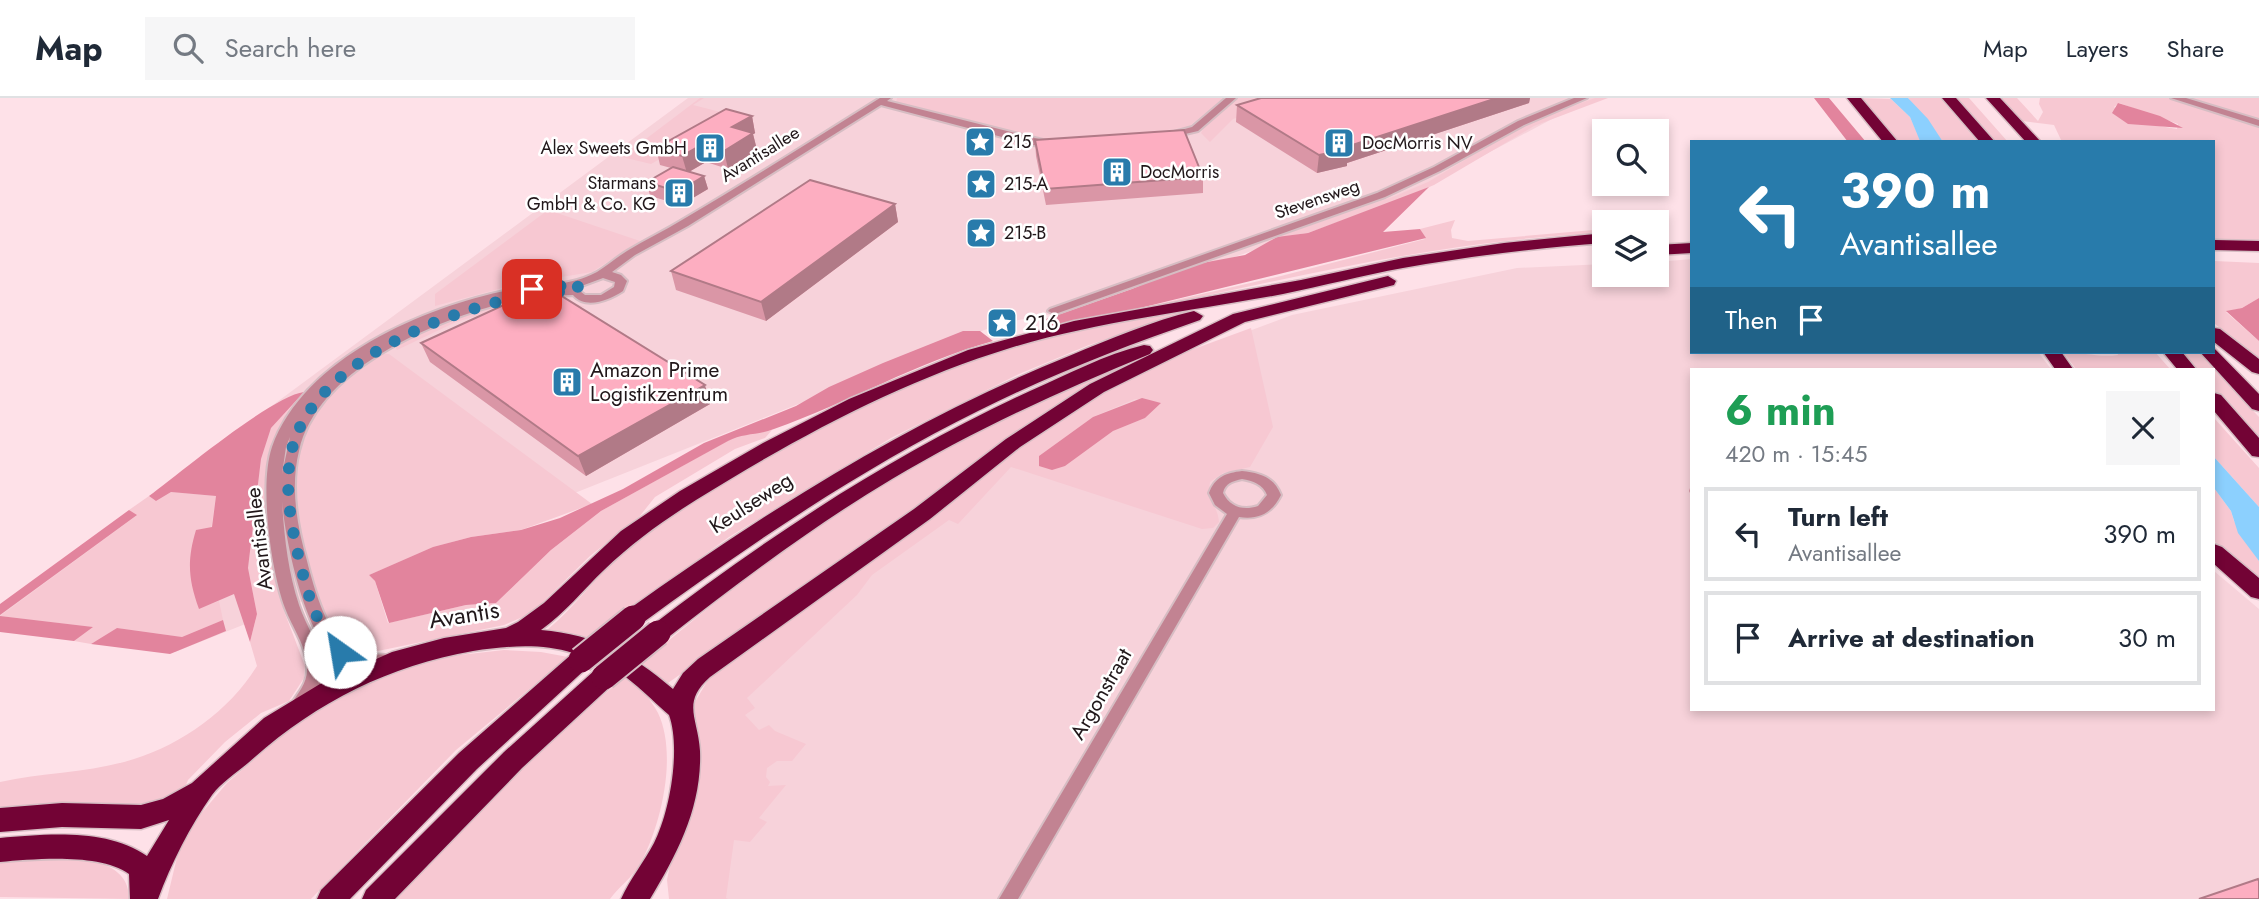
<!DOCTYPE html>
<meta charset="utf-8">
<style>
body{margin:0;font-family:Jost,sans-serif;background:#f6f6f7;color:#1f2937;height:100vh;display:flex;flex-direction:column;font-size:26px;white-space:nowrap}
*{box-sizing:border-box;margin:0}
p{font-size:23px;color:#747a83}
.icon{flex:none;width:38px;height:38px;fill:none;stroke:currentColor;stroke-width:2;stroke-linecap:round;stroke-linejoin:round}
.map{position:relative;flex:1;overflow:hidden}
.side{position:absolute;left:1690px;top:270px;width:525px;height:343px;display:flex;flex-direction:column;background:#fff;border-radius:0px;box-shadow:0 4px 10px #0003}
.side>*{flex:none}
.banner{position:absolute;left:1690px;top:42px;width:525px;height:214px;border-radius:0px;box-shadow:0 4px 10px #0003;background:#287bab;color:#fff;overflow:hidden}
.fabs{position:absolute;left:1592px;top:21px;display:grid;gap:14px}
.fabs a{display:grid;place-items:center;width:77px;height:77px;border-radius:0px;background:#fff;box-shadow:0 4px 10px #0003;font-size:35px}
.pin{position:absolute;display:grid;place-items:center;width:60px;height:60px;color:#fff;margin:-30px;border-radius:14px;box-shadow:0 4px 10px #0006}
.me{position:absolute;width:77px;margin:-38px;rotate:328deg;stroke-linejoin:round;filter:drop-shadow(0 0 5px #0008)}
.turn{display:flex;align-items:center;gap:24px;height:147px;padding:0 35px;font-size:32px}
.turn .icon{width:91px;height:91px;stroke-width:2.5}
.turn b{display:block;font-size:49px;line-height:60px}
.then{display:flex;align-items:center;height:66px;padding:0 35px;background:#0003;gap:14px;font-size:26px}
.round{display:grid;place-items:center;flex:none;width:74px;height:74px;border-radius:0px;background:#f6f6f7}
.summary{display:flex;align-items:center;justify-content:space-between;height:119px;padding:0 35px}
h1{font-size:42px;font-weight:700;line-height:52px;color:#1e9e55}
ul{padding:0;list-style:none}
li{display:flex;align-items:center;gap:21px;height:94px;margin:0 14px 10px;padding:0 21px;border:4px solid #e0e1e3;border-radius:0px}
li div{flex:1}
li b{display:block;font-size:26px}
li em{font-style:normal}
header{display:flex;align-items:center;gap:42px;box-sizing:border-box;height:98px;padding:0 35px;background:#fff;border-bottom:2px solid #e0e1e3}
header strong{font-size:33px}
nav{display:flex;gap:38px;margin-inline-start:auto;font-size:24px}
.search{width:490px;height:63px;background:#f6f6f7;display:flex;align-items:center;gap:18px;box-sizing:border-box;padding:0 24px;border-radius:0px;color:#747a83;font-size:26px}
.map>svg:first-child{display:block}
.built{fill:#f7d2da}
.green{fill:#f7c8d2;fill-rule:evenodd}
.forest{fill:#e2849d}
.water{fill:#8cd0fe}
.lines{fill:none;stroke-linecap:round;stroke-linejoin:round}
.minor-casing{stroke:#d6bdc3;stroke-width:4}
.highway-casing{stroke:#d6bdc3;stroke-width:3}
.minor{fill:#c28392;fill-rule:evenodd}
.highway{fill:#730335;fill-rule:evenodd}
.highway-bridge-casing{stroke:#d6bdc3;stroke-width:29;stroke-linecap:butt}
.highway-bridge{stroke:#730335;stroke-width:25}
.wall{fill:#da96a6}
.shaded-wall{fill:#b17a87}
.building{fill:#fdaec1;stroke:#b17a87;stroke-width:2}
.route{stroke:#287bab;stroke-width:12;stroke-dasharray:0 21.6}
.labels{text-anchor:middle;stroke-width:5;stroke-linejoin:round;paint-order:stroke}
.far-poi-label{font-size:18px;fill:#21171a;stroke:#fff;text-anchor:start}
.far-street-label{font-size:18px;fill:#21171a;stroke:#fff}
.poi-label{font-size:21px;fill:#21171a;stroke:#fff;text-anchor:start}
.street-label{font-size:21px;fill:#21171a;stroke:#fff}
.near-street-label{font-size:24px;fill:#21171a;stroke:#fff}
</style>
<header>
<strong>Map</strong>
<div class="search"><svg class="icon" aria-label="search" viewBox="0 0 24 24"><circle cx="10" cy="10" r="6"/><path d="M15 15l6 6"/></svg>Search here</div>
<nav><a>Map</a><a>Layers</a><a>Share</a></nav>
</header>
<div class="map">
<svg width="2259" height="801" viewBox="0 0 2259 801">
<rect width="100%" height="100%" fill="#fee1e8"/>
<path class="built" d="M688,0h916l-52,21 -109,58 -127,51 -219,78 -95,17 -827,329 -175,-23v-22z
M1692,161v93h346l13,17h-359v340h522v-138l45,38v290h-1579l40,-217 322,-258 94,-51 156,-58 225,-47 88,-4v11h52v-13z"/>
<path class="green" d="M700,0h4l-11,7 43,11 -85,48 -29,-7z
M897,0h327l-36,29 -56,8 -80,6 -27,-4 -129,-34z
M1237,0h67l-71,21 -23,23 -9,-9 3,-6z
M1595,0h13l-74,28 -100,59 -33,14 -93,34 -31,4 118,-41 33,-14 99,-59z
M1858,0l33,1 19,18 11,25h-24z
M1908,0h32l38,44h-35z
M1953,0h16l39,44h-17z
M1999,0h18l21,23 5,-9 -4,-8 1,-6h131l88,27v115l-45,-1v-97h-152l-8,-17 -32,-4zM2119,5l59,21 -1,5 -29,-5h-15l-19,-17z
M2182,0h77v23z
M548,112l92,31 -48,31 -74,12 -83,22v-12z
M1455,122l-4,10 1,8 16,3 137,-12v4c-178,7 -351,55 -525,89l201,-46 144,-37 -5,-10z
M2214,163l45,2v35l-17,10 -16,4 33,29v20l-45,-38z
M517,201l49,1 19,7 -82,1 -47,14 -59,28 -3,-6 66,-30z
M1212,206l-123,41 -70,29 -128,64 -162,99 -141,102 -41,-9c33,-27 55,-63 89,-90 57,-45 121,-79 185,-112 59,-31 119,-63 184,-80 68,-19 138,-32 207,-44z
M1251,230l22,99 -23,40 -27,6 -13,9c-3,16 8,25 9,40l-6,6 -11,1 -191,-62 -53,57 -9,-4 -77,55 -15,20 -110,103 8,10 -10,7 14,15 10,-5 6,6 31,13 -14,17h-15l-10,7 -1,9 4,5 -2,4 18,-1 -27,33 8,4 -17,20 -16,-2 -8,58 2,1h-59l-2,-19 3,-15 13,-31 9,-127 20,-34 291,-216 97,-65 53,-28zM1135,301l26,4 -16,15 -32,13 -48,35 -26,-10 54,-39z
M1159,253l-117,67 -374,265 -26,-20c96,-82 197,-158 308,-218 68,-36 138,-66 209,-94z
M2063,254c20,0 36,6 55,3l-1,-3h38l15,17h-94z
M2178,254h20l61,65v23l-45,-49v-22h-20z
M378,255l11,1 203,150 -71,26 -50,7 -38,10 -64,28 6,6 13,42 78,-18 30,-2 55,-53 50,-39 137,-76 34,-5 -7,8 -30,11 -80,48 -16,20 -49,39 -51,50 -14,10 -21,9 -131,27 -37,-12 -22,-47 -13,-40 -9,-79 18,-58 29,-34z
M329,274l-48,58 -8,101 3,47 8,33 21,55 -1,12 -15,23 -28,12 -36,29 -37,38 -4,10c-56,26 -123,19 -184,22v-30c44,-10 91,-9 134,-23 49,-15 96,-49 123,-93l-7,-24 7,-28 -9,-46 13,-109 10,-31 33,-36z
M2214,320l45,50v39l-45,-50z
M2214,390l17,23 3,10 25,40v19l-45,-39z
M171,394l45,4 -17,112 20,-7 4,19 -41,17 -65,-9 -26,16 -17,-3 18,-14 -92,-11 136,-100 -7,-6 20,-14 7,5z
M504,552l37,2 27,5 -112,93 -145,149h-144l12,-50 15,-27 33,-39 78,-68 78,-41 59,-17z
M627,577c12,12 23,23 31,38 20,42 3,114 -19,153 -6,10 -21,22 -29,33h-217c75,-79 150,-155 234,-224z
M0,761c36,0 130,-14 129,40l-129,-2z"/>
<path class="forest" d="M1814,0h15l37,44h-18z
M2118,5l42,13 23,12 -55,-4 -16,-11z
M1429,89l-46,45 37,-3 6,9 -376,92 -4,-11 86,-30 54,-23 59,-11 32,-18 31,-4z
M2259,200v43l-33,-30 16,-3z
M963,233h17l13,10c-76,21 -145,62 -219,88 -15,6 -31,4 -46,12l-127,70 -50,39 -55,53 -30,2 -77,18 -14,-42 -6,-6 64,-28 38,-10 50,-7 39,-12 63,-29 81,-46 92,-37 33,-19 54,-24z
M304,294l-33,36 -10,31 -13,109 9,46 -7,28 -16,-48 -35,15c-11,-30 -12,-49 -3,-79l16,-3 4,-31 -45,-4 -15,9 -7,-5c31,-23 123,-100 155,-104z
M1142,300l19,5 -16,15 -32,13 -48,35 -13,4 -13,-4v-10l54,-39z
M129,412l8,5 -137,100v-11z
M0,518l93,11 -19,14 -74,-9z
M223,522l3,11 -56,23 -79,-10 26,-16 65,9z"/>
<path class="water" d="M1890,0h18l20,21 15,23 -23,-1 -10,-24z
M2214,359l45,50v54l-21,-28 -7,-22 -17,-23z"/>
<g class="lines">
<g class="minor-casing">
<path id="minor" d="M880,0h11l-4,3 172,43 -5,3 -22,-2 -151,-40 -193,121 -53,29 -23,17 9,3 6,6 -4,10c-14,9 -37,19 -50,4 -25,1 -49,3 -73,9 -72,19 -183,67 -201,147 -9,36 -2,75 8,110 6,24 22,83 48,91 13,5 28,0 42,5l2,4 -2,4c-18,6 -49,3 -64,-10 -29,-25 -48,-116 -51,-154 2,34 6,71 17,104 7,21 20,39 25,61 -1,15 -11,50 -31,44l-2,-5c7,-13 17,-21 16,-38 0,-20 -15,-40 -22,-59 -14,-37 -26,-123 -13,-161 32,-89 152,-140 237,-157 30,-6 61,-3 88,-18 10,-6 20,-15 30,-21 18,-11 37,-20 55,-31 67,-39 132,-81 198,-122zM603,180l12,4 -1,5 -13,8h-16l-9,-7zM290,339l-8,37 4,-27z
M1226,0h10l-38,33 -30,7 -5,-3 29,-8z
M1574,0h13l-63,27 -84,46 -55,26 -327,116 -4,1 -6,-3 2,-2 327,-116 57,-26 84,-46z
M2171,0h15l73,22v6z
M1242,373c18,2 32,6 39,24 -9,18 -22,25 -42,22l-221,382h-19l228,-385 -12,-9 -6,-12c6,-16 17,-20 33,-22zM1242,381c11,2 21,5 25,16l-9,11c-15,5 -28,1 -35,-13 2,-10 10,-12 19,-14z"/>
</g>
<g class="highway-casing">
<path id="highway" d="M1847,0h14l37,44h-15z
M1942,0h14l39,44h-15z
M1986,0h14l41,44h-15z
M1605,135v10c-68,5 -135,13 -202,25 -40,7 -80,18 -120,26 -91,17 -184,27 -273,54 -111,34 -216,91 -314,152 -32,20 -64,43 -92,70 -21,20 -39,43 -63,60 55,5 90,23 132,59l10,-16 15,-14 216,-150 92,-70 84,-55 143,-70 155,-38 8,5 -2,4 -149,37 -141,70 -84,55 -90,72 -220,158c-29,26 -12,40 -10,74 2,55 -22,102 -50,148h-29c9,-20 23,-37 33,-56 16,-31 27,-95 15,-128 -24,-21 -46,-46 -76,-56l-4,7 -112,103 -127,130h-33l4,-9 138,-137 114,-100c-32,-10 -66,-7 -100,-2 -86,15 -160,53 -225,112 -12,10 -27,20 -36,32 -22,31 -41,69 -54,104h-28l-1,-25c-30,-21 -93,-15 -129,-12v-24c46,-4 107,-10 147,18l22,-36 -28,9 -79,-2 -62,5v-24l62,-5 79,2 22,-6 29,-16 72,-65 56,-34 72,-32 52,-14 62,-10 12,-6 26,-19 77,-72 59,-40 83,-48 86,-44 119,-49 106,-29 227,-41 102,-22 101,-15z
M2214,142l45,1v10l-45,-1z
M1692,145v10l-35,2v-10z
M1194,213l9,5 -3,4c-75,26 -150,55 -222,91 -119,59 -229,134 -337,213l-8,3 -8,-3 -4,-6 4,-6c140,-100 285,-192 444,-256 41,-17 83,-35 125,-45z
M2214,230l6,1 39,30v15l-7,-2 -38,-30z
M1144,247l6,1 3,4 -3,4c-88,36 -176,76 -258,125 -79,47 -153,103 -226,160l-8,3 -8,-3 -4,-6 4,-6c120,-92 243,-173 380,-236 37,-16 75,-37 114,-46z
M2214,250l45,46v17l-7,-2 -52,-57h14z
M2043,254h18l12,17h-18z
M2163,254h19l14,17h-19z
M2214,295l7,2 38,43v19l-7,-1 -38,-45z
M2214,446l8,3 37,31v21l-8,-2 -37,-33z
M604,570l9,2 3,7 -3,7 -91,84 -127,131h-33l4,-9 138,-138 91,-82z"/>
</g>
<use href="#minor" class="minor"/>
<use href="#highway" class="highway"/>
<g class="highway-bridge-casing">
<path id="highway-bridge" d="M581,562l52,-42
M604,579l54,-44"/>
</g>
<use href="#highway-bridge" class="highway-bridge"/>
</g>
<path class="wall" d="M1261,0h269l-1,5 -182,60v3l-30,7 -81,-51 1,-17z
M752,18l3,17 -2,1 4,16 -29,19 -22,-7 -17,10 15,4 4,13 -27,16 -31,-9 -3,-14 24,-14 -11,-3 -4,-17z
M1035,42l168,37v16l-157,12 -10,-49z
M895,106l3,18 -132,99 -90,-31 -5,-19z
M544,199l166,107 -124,72 -156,-114 -9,-19z
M1692,384v15l-3,-6z"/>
<path class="shaded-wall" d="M1497,0h33l-1,5 -182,60v3l-30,7 2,-18z
M752,18l3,17 -2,1 4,16 -29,19 -4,-18 8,-24z
M701,47l5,17 -19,11 -5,-17z
M704,78l4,13 -27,16 -3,-13z
M895,106l3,18 -132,99 -5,-19z
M705,287l5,19 -124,72 -8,-20z"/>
<path class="building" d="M1261,0h236l-151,49 3,2 -30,6 -82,-50z
M726,11l26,7 -20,11 21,6 -29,18 -23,-6 -19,11 -26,-8z
M1184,32l19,47 -158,12 -10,-49z
M673,69l31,9 -26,16 -31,-10z
M810,82l85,24 -134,98 -90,-31z
M534,193l10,6 11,-5 150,93 -127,71 -157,-113z
M2258,781l1,2v18h-60z"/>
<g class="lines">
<path class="route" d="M340,554c-25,-25 -35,-68 -43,-102 -8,-35 -14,-76 -2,-111 31,-90 194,-148 281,-148l3,-7 -47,5"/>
</g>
<defs>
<g id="sight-square" transform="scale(1.575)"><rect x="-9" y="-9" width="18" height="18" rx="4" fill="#287bab" stroke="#fff"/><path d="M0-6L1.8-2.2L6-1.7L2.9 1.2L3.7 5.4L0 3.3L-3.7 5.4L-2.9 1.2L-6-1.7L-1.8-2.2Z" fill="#fff"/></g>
<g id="building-square" transform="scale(1.575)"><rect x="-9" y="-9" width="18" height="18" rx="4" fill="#287bab" stroke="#fff"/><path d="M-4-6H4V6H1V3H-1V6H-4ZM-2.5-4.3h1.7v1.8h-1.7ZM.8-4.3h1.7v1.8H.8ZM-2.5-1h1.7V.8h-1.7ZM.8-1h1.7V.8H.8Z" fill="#fff"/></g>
</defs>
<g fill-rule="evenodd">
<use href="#sight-square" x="980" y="44"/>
<use href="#building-square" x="1339" y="45"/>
<use href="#building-square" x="710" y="50"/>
<use href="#building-square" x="1117" y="74"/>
<use href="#sight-square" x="981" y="86"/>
<use href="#building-square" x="679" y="95"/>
<use href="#sight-square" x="981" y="135"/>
<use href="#sight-square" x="1002" y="225"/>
<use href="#building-square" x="567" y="284"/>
</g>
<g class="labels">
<g class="far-poi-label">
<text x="1003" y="50">215</text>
<text x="1362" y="51">DocMorris NV</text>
<text x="687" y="56" text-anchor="end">Alex Sweets GmbH</text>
<text x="1140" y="80">DocMorris</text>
<text x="656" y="91" text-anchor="end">Starmans<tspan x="656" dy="21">GmbH &amp; Co. KG</tspan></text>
<text x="1004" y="92">215-A</text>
<text x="1004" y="141">215-B</text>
</g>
<g class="far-street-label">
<text transform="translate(760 56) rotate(-32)" y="6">Avantisallee</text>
<text transform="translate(1317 101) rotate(-19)" y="6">Stevensweg</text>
</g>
<g class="poi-label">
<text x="1025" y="232">216</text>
<text x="590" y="279">Amazon Prime<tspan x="590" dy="24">Logistikzentrum</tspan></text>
</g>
<g class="street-label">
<text transform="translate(751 405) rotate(-33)" y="7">Keulseweg</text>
<text transform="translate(259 441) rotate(-97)" y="7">Avantisallee</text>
<text transform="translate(1101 596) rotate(-60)" y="7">Argonstraat</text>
</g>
<g class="near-street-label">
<text transform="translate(464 517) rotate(-9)" y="8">Avantis</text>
</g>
</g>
</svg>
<div class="fabs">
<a><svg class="icon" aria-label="search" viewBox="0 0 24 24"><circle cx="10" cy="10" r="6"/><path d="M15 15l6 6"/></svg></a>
<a><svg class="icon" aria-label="layers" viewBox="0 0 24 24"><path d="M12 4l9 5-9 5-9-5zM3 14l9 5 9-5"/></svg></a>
</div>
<div class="pin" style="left:532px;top:191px;background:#d93025"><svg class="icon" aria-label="arrive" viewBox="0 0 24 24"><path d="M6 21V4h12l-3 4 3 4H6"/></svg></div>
<svg class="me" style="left:340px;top:554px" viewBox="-20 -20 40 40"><circle r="19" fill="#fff"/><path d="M0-13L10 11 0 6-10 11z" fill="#287bab"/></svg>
<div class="banner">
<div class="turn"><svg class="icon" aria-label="left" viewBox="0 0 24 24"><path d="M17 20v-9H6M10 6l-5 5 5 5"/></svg><div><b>390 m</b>Avantisallee</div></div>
<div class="then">Then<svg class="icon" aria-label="arrive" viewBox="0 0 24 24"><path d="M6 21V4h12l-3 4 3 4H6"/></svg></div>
</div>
<section class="side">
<div class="summary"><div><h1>6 min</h1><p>420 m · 15:45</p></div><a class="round"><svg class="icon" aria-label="close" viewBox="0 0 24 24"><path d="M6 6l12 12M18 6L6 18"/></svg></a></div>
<ul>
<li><svg class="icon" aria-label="left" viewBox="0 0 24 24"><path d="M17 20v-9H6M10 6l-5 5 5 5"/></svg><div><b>Turn left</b><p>Avantisallee</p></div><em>390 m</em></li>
<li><svg class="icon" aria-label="arrive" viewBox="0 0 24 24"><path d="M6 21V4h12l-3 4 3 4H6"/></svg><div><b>Arrive at destination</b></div><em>30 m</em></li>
</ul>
</section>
</div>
